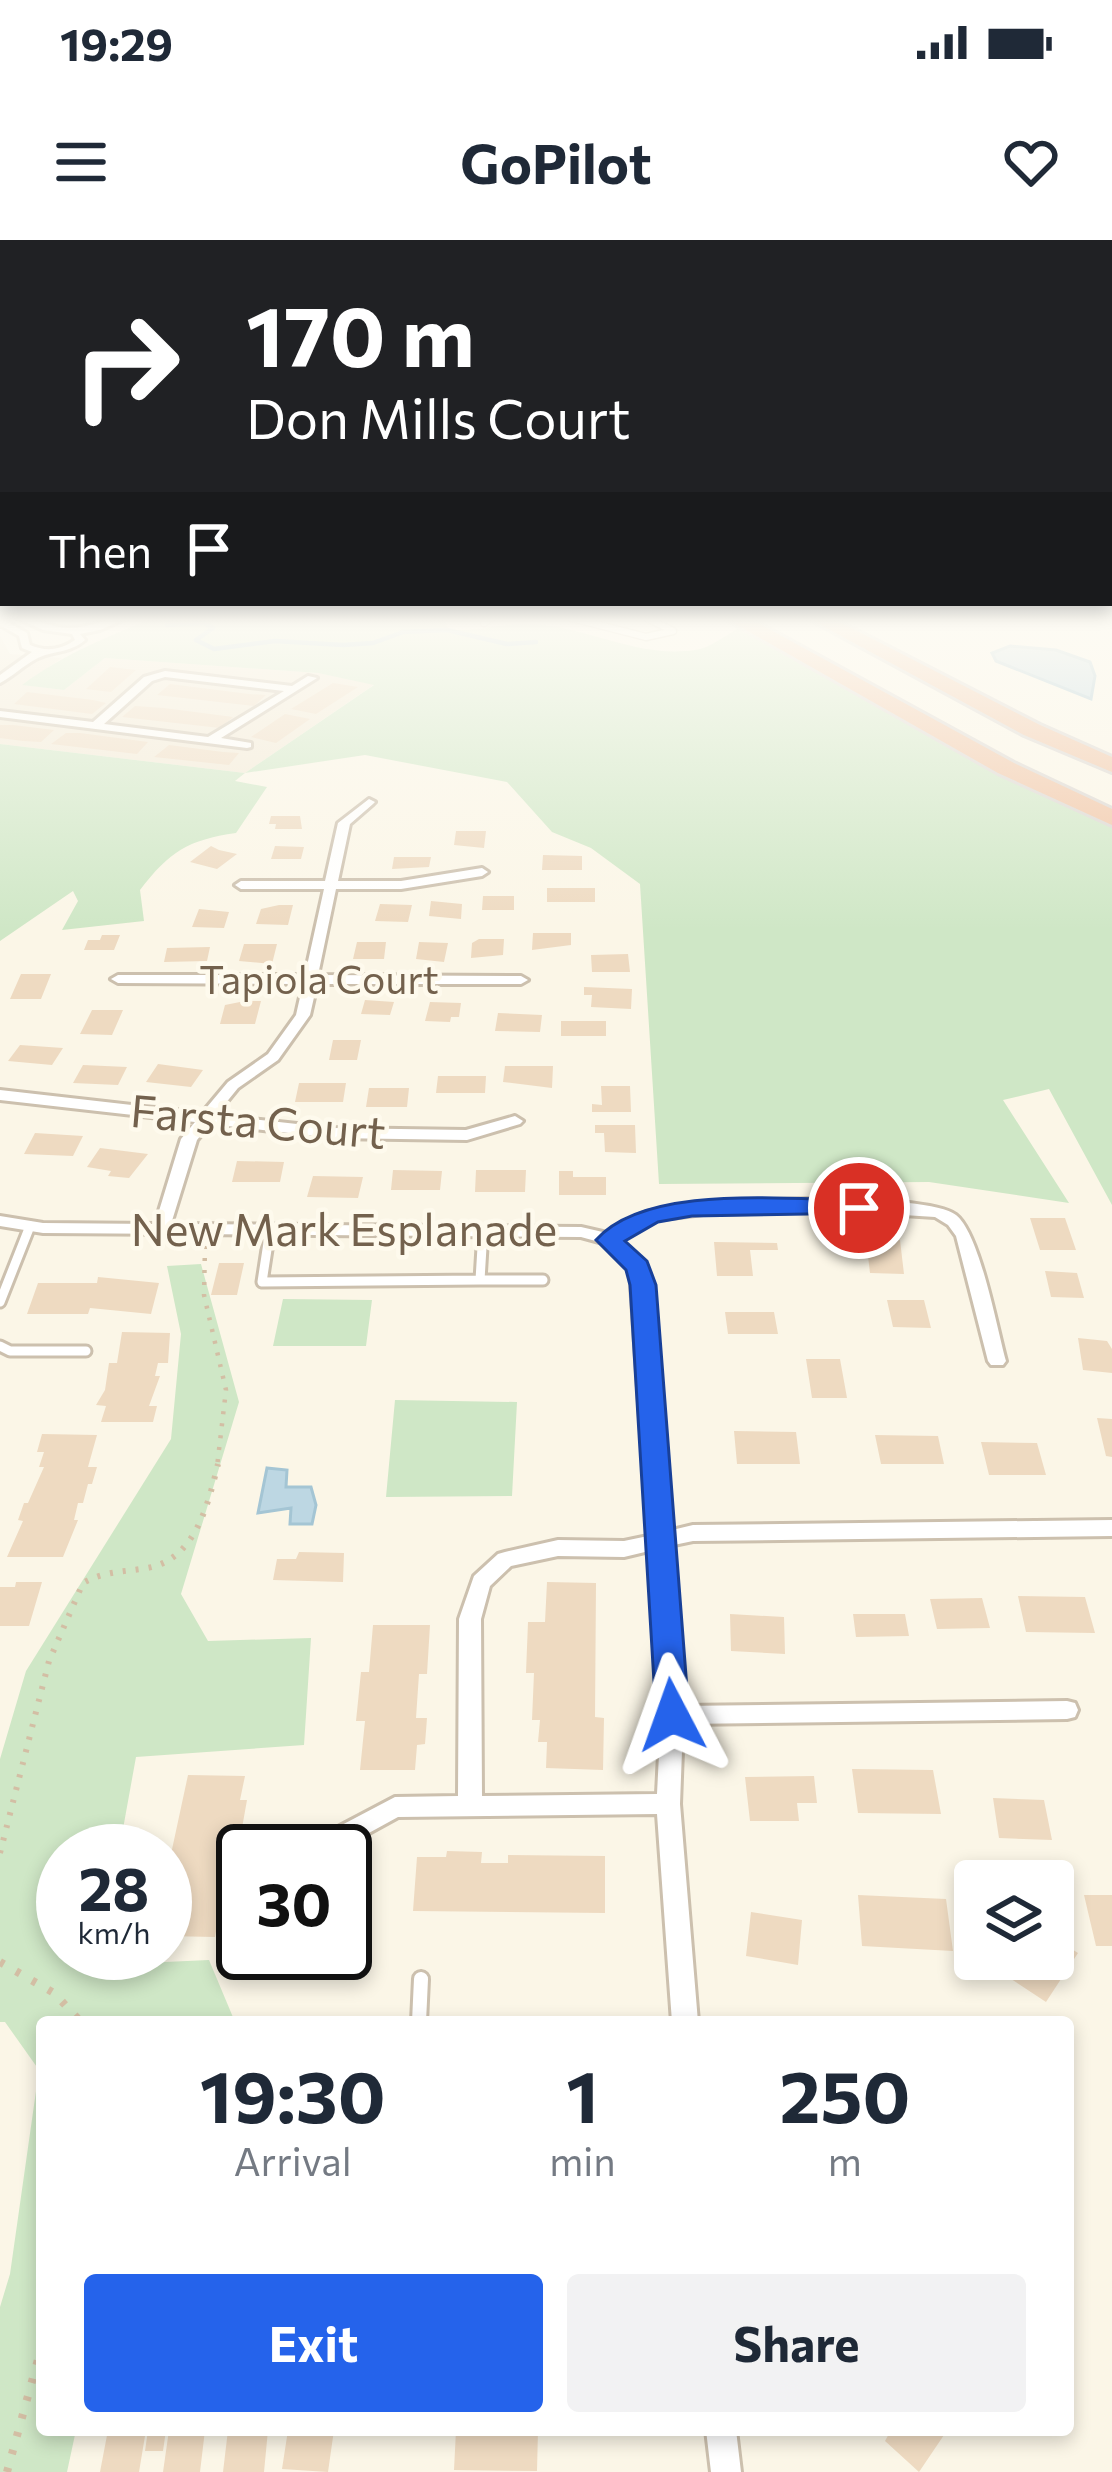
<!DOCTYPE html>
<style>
body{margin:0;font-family:Commissioner,sans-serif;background:#f2f2f3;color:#1f2937;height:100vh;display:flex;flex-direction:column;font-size:45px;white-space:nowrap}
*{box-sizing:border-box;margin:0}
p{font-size:39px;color:#747a83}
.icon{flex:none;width:66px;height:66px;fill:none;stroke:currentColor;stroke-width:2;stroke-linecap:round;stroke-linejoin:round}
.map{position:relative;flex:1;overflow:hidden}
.drawer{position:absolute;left:36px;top:1776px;width:1038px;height:420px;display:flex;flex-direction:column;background:#fff;border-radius:12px;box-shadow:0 6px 18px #0003}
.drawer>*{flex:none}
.top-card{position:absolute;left:0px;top:0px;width:1113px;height:366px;box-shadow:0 6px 18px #0003;background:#202124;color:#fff;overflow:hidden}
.fabs{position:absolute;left:954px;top:1620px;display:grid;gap:24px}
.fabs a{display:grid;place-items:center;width:120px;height:120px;border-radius:12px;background:#fff;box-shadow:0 6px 18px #0003;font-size:60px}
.speed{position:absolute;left:36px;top:1584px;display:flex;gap:24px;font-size:60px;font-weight:700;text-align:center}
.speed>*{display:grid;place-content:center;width:156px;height:156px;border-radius:50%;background:#fff;box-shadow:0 6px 18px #0003;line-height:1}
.speed small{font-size:30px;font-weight:400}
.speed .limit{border:6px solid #111;border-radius:18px;background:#fff;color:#111}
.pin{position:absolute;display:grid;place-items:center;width:102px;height:102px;color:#fff;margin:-51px;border:6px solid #fff;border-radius:50%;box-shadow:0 3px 12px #0007}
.me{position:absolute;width:132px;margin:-66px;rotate:356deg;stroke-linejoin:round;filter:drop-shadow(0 0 9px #0008)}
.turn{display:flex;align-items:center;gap:42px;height:252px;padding:0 48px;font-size:54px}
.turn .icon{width:156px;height:156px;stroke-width:2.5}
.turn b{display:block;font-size:84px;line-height:102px}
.then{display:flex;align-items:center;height:114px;padding:0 48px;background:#0003;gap:24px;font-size:45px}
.eta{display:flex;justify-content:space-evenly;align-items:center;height:204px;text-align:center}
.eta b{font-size:72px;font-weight:700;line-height:84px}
.button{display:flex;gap:24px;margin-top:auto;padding:24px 48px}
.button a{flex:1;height:138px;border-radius:12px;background:#2563eb;color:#fff;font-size:48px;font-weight:700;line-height:138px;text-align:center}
.button a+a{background:#f2f2f3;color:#1f2937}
.status{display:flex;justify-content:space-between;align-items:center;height:84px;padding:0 60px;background:#fff;direction:ltr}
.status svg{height:33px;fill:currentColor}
header{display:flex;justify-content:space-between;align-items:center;height:156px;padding:0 48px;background:#fff;font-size:54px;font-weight:700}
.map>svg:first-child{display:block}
.residential{fill:#f2e9d6}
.green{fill:#cfe7c6}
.water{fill:#bdd7e3;stroke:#a4c5d4;stroke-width:3}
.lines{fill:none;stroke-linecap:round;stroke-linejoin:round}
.stream{stroke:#a4c5d4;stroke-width:4.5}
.building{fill:#eedac1}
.service-far2-casing{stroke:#ccc0ae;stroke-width:9}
.service-far1-casing{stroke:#ccc0ae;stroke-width:15}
.service-casing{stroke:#ccc0ae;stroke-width:20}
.minor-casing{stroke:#ccc0ae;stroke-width:6}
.motorway-casing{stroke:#dbd6d1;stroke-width:6}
.path-far2{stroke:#d3bea4;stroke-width:4.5;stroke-dasharray:3 9;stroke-linecap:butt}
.path-far1{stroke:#d3bea4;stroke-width:6;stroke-dasharray:3 10;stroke-linecap:butt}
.path{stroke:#d3bea4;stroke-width:8;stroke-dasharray:4.5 14;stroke-linecap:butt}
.service-far2{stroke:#fff;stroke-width:6}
.service-far1{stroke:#fff;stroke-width:9}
.service{stroke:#fff;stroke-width:14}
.minor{fill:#fff;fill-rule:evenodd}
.motorway{fill:#f0c3a3;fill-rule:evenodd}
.route{fill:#2563eb;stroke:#184099;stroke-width:3}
.labels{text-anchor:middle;stroke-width:9;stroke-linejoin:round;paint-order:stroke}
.far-street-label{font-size:39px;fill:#73614d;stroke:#fefaed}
.street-label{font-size:45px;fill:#73614d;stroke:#fefaed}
</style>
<div class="status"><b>19:29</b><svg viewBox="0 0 49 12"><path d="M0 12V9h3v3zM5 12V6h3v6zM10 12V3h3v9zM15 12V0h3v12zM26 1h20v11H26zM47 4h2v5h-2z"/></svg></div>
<header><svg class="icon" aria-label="menu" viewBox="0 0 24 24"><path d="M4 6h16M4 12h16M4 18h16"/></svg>GoPilot<svg class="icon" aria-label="heart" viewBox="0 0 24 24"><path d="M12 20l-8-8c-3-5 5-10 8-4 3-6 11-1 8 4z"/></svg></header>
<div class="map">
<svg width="1112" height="2232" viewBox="0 0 1112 2232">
<rect width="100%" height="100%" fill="#fbf6e7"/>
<path class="residential" d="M0,396l10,18 52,4 -38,27 40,5 41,-32 213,15 57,11 -130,89 -245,-29z"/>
<path class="green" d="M156,377l288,1 4,12c26,2 48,-5 74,-6 59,-2 111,35 173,26 16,-2 34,-17 49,-25l368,193v387l-63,-116 -46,11 66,103 -140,-21 -270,2 -19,-300 -49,-36 -39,-16 -45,-50 -142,-27 -120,18 -10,8 32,6 -31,46c-48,7 -66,18 -96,57l4,31 -82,9 16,-29 -5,-10 -73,50v-197l245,29 129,-88 -56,-12 -213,-15 -41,32 -42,-5c42,-31 87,-49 134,-68z
M201,1024l38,138 -58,192 27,47 103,-3 -7,107 -168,12 -17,94h-56v102h37l-1,12 110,-5 26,62h-193v408h34l-9,42h-67v-165l10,-33 29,-204 -34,-48h-5v-263l26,-88 145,-232 10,-105 -14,-68z
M283,1059l89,1 -6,46h-93z
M395,1160l122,2 -5,94 -126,1z"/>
<path class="water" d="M1010,406l46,4 34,12 5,14 -4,23 -95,-38 -4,-8z
M267,1228l20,2 -1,17h25l5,18 -4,19h-22l1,-16 -33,5z"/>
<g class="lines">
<path class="stream" d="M168,380l-1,5 37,-2 9,5 -17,12 18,9 61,-8 68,4 30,-2 30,-11 44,-2 60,14 29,-2"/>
</g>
<path class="building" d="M110,427l26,3 -25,22 -25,-3z
M333,443l25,4 -42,27 -25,-5z
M170,444l79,10 17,1 -12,11 -97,-11z
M27,452l66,8 13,3 -14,11 -78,-10z
M135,466l29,2 69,9 -13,11 -98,-11z
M285,474l25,5 -34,24 -25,-6z
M0,485h13l41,5 -13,12 -18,-1 -23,-3z
M66,493h14l68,9 -11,12 -86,-10z
M169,505l54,7 16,1 -10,12 -75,-8z
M271,576h29l2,13h-27l1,-5h-7z
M456,591h30l-2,17 -30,-3z
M211,606l8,4 18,4 -20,15 -27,-7z
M275,606l29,1 -3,12h-30z
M543,615l39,1v14h-40z
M394,617h37l-2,10 -37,2z
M547,648h48v14h-48z
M483,656h31v14h-32z
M431,661l31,3 -1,15 -32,-3z
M380,664l32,1 -4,17 -33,-1z
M279,665h14l-5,20 -32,-1 5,-15z
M199,669l30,3 -5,16 -32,-1z
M533,693h38v12l-39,5z
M102,695h18l-6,15h-30l4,-10h12z
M479,699h25l-1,16 -32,3 1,-15z
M357,702h29l-2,17h-31z
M419,702l29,1 -4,19 -28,-3z
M244,704h33l-5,20 -33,-3z
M210,707l-3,14 -43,1 3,-14z
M628,714l2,18h-38l-1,-17z
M21,734h30l-10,25h-31z
M584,747l48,2 -1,20 -40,-2 1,-12h-8z
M365,760l29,2 -4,13 -29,-1z
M245,761h16l-6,23h-35l5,-19z
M430,762l31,1 -2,14h-8l-1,5 -25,-1z
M92,770h31l-11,25 -32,-1z
M498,773l44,2 -2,17 -45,-1z
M561,781h45v15h-45z
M333,800h28l-4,20h-28z
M20,805l43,3 -11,17 -44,-4z
M158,824l45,6 -12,17 -45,-5z
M83,825l44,2 -9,18 -45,-2z
M505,826h48l-1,22 -49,-6z
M438,836h48l-1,17h-49z
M299,843h47l-3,19h-48z
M601,846h29l1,26h-39v-8l10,1z
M369,848h40l-2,19h-41z
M595,885h40l1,28 -31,-1 -1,-19h-9z
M35,893l48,3 -10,20 -49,-2z
M100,908l48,6 -19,24 -21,-2 3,-5 -24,-4z
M237,921l47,1 -4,20h-48z
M393,930l49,1 -2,19h-49z
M476,930h50l-1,22h-50z
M559,931h14v6h33v18h-47z
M313,936l50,1 -5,21 -51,-1z
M1030,978h35l11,32h-36z
M866,999l34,1 4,34 -34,-1z
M714,1002l63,1 1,7h-28l3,26h-36z
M219,1023h25l-7,32h-26z
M1045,1031l32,2 7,25 -33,-1z
M98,1037l61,6 -8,31 -61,-6 -2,6h-61l11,-31h59z
M887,1060h37l7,28 -38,-1z
M725,1072h49l4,22h-50z
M122,1092l48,1 -2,30h-10l-3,13h5l-11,30h8l-4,16h-52l5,-16 -10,-1 9,-15 4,-27h8z
M1078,1098l29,3 5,8v24l-29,-3z
M806,1119h34l7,39h-35z
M1097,1178l15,1v38l-6,-1z
M734,1191l62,1 4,32h-63z
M42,1194l55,1 -9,32h9l-5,17h-4l-5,19h-5l-4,17h4l-15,37h-56l16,-36 -5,-1 6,-17h4l16,-36h-5l5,-15h-7z
M875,1195l63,1 6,28h-63z
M981,1202l56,1 9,32h-57z
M299,1312l45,1 -1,29 -70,-2 4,-21h19z
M16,1342h26l-13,44h-29v-39h15z
M547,1342l49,1 -1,134 9,1 -1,52 -57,-2 1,-26h-9l2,-22h-8l2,-47h-8l2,-51h17z
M1018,1356l67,1 10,36 -69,-1z
M982,1358l8,30 -53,1 -7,-30z
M730,1374l54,3 1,37 -54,-3z
M853,1374h52l4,22 -53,1z
M373,1385h57l-3,49h-8l-3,44h11l-2,26 -8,1 -2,25h-55l5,-49h-9l5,-49h8z
M852,1529l81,1 8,44 -83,-1z
M188,1535l57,1 -5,24h7l-10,56h-7l-15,81 -50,-1v-54z
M814,1536l3,27h-20l2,18h-49l-5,-44z
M993,1558l51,2 8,40 -53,-2z
M447,1611l35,1 -1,11h27v-8l97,1v57l-192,-2 4,-54h29z
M858,1655l88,4 7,52 -91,-5z
M1084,1655h28v51h-16z
M751,1672l51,8 -4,45 -52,-9z
M1053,1697l25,16 -32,49 -47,-31 8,-12h46z
M108,2190h38l-7,42h-39z
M148,2190h18l-3,21h-18z
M169,2190h36l-5,42h-37z
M228,2190h40l-4,42h-41z
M288,2190h46l-6,42 -46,-3z
M456,2190h82l-1,41 -83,-1z
M891,2190h48l5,5 -25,37 -34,-31z"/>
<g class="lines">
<g class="service-far2-casing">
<path id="service-far2" d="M568,377l78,20 27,-6 -28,-14
M484,383l8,-6"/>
</g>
<g class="service-far1-casing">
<path id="service-far1" d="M270,990l-8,52 218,-2 3,-49
M480,1040h63
M0,1062l30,-76
M0,1106l10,5h76"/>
</g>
<g class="service-casing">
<path id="service" d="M419,1782l2,-43"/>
</g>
<g class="minor-casing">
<path id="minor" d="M15,377c18,0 33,10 52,11 22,1 40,-11 62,-11l-29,13 -20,4 5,6c-16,14 -33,10 -49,19 -13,7 -23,17 -36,24v-8l32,-23 -10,-4 -3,-12 -19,-11v-7l27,15 3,12c16,7 31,5 45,-5l-3,-6 -29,-4z
M165,431l127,15 16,-10 9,2 -96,60 30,5v4l-4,1 -247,-31v-6l93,11 51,-45zM165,437l119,14 -76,46 -104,-13 48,-43z
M369,559l6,3 -2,2 -23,20 -12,57h63l81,-13 6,4 -6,4 -81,13h-65l-18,86 203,1 7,4 -7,4h-204l-7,31 -32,45 -40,28 -22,27 117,13 133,2 49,-14 8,5 -3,3 -53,16 -134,-2 -123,-14 -13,16 -26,84 410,3 26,6c13,-7 26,-17 40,-21 43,-13 278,-22 309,3 24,19 41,114 50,146l-3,4h-12l-3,-4 -32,-125 -8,-11 -13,-8 -94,-6 -138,3 -48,6 -35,20 26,27 22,264 25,-6 419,-5v16l-419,5 -24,5 13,160 385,-5 8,2 3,7 -3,7 -8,2 -384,5 -3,80 18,218h-26l-15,-208 -259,3 -62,34h-18l-3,-7 4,-7 76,-40 63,-1 1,-177 15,-43 24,-22 7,-2 53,-12 66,1 24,-5 -18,-267 -27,-26 -22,-6 -538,-4 -43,-7v-10l43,7 112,1 26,-85 14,-17 -195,-22v-10l202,23 26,-31 40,-28 28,-39 7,-31 -185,-1 -7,-4 7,-4h187l19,-86h-83l-6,-4 6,-4h84l13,-58zM649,1311l12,164 -4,79 -175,2 -1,-177 9,-33 21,-20 47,-10 66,1z
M706,2190h30l5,42h-30z"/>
</g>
<g class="motorway-casing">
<path id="motorway" d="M723,377h24l267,146 98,46v16l-114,-52z
M806,377h24l210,108 72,32v15l-88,-37z"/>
</g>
<path class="path-far2" d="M205,1006l-1,49 22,95 -9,77"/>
<path class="path-far1" d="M0,1613l49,-192 34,-78c21,-12 41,-11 64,-15 48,-8 61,-63 71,-104"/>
<path class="path" d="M0,1722l54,31 27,29
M7,2232l35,-127"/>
<use href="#service-far2" class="service-far2"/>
<use href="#service-far1" class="service-far1"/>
<use href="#service" class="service"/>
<use href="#minor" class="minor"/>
<use href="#motorway" class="motorway"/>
</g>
<linearGradient id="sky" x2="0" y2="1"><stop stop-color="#97c2e6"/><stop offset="0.55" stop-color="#fdfbf4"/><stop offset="1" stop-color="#fdfbf4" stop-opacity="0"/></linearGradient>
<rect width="1112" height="690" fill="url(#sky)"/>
<path class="route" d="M859,960l13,8 -4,5 -176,3 -34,6 -33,19 22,20 9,24 33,430 -5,10 -12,4 -12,-4 -4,-10 -26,-430 -4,-15 -30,-30c50,-57 193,-40 263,-40z"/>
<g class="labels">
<g class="far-street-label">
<text x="319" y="754">Tapiola Court</text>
</g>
<g class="street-label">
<text transform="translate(258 882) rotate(5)" y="16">Farsta Court</text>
<text x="344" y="1006">New Mark Esplanade</text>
</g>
</g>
</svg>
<div class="fabs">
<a><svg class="icon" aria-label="layers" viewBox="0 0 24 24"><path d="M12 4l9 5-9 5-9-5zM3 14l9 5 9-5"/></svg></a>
</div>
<div class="speed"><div>28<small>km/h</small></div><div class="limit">30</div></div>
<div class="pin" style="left:859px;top:968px;background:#d93025"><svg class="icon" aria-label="arrive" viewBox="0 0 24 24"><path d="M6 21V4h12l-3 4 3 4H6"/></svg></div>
<svg class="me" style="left:672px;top:1475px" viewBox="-20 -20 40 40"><path d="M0-17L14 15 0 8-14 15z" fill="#2563eb" stroke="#fff" stroke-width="4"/></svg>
<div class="top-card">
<div class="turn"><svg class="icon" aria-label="right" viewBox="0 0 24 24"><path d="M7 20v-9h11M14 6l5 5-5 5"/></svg><div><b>170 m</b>Don Mills Court</div></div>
<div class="then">Then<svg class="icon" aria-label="arrive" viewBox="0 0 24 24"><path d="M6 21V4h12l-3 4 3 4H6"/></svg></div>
</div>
<section class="drawer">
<div class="eta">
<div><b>19:30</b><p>Arrival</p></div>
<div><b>1</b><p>min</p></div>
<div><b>250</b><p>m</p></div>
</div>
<div class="button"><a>Exit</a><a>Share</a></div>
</section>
</div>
